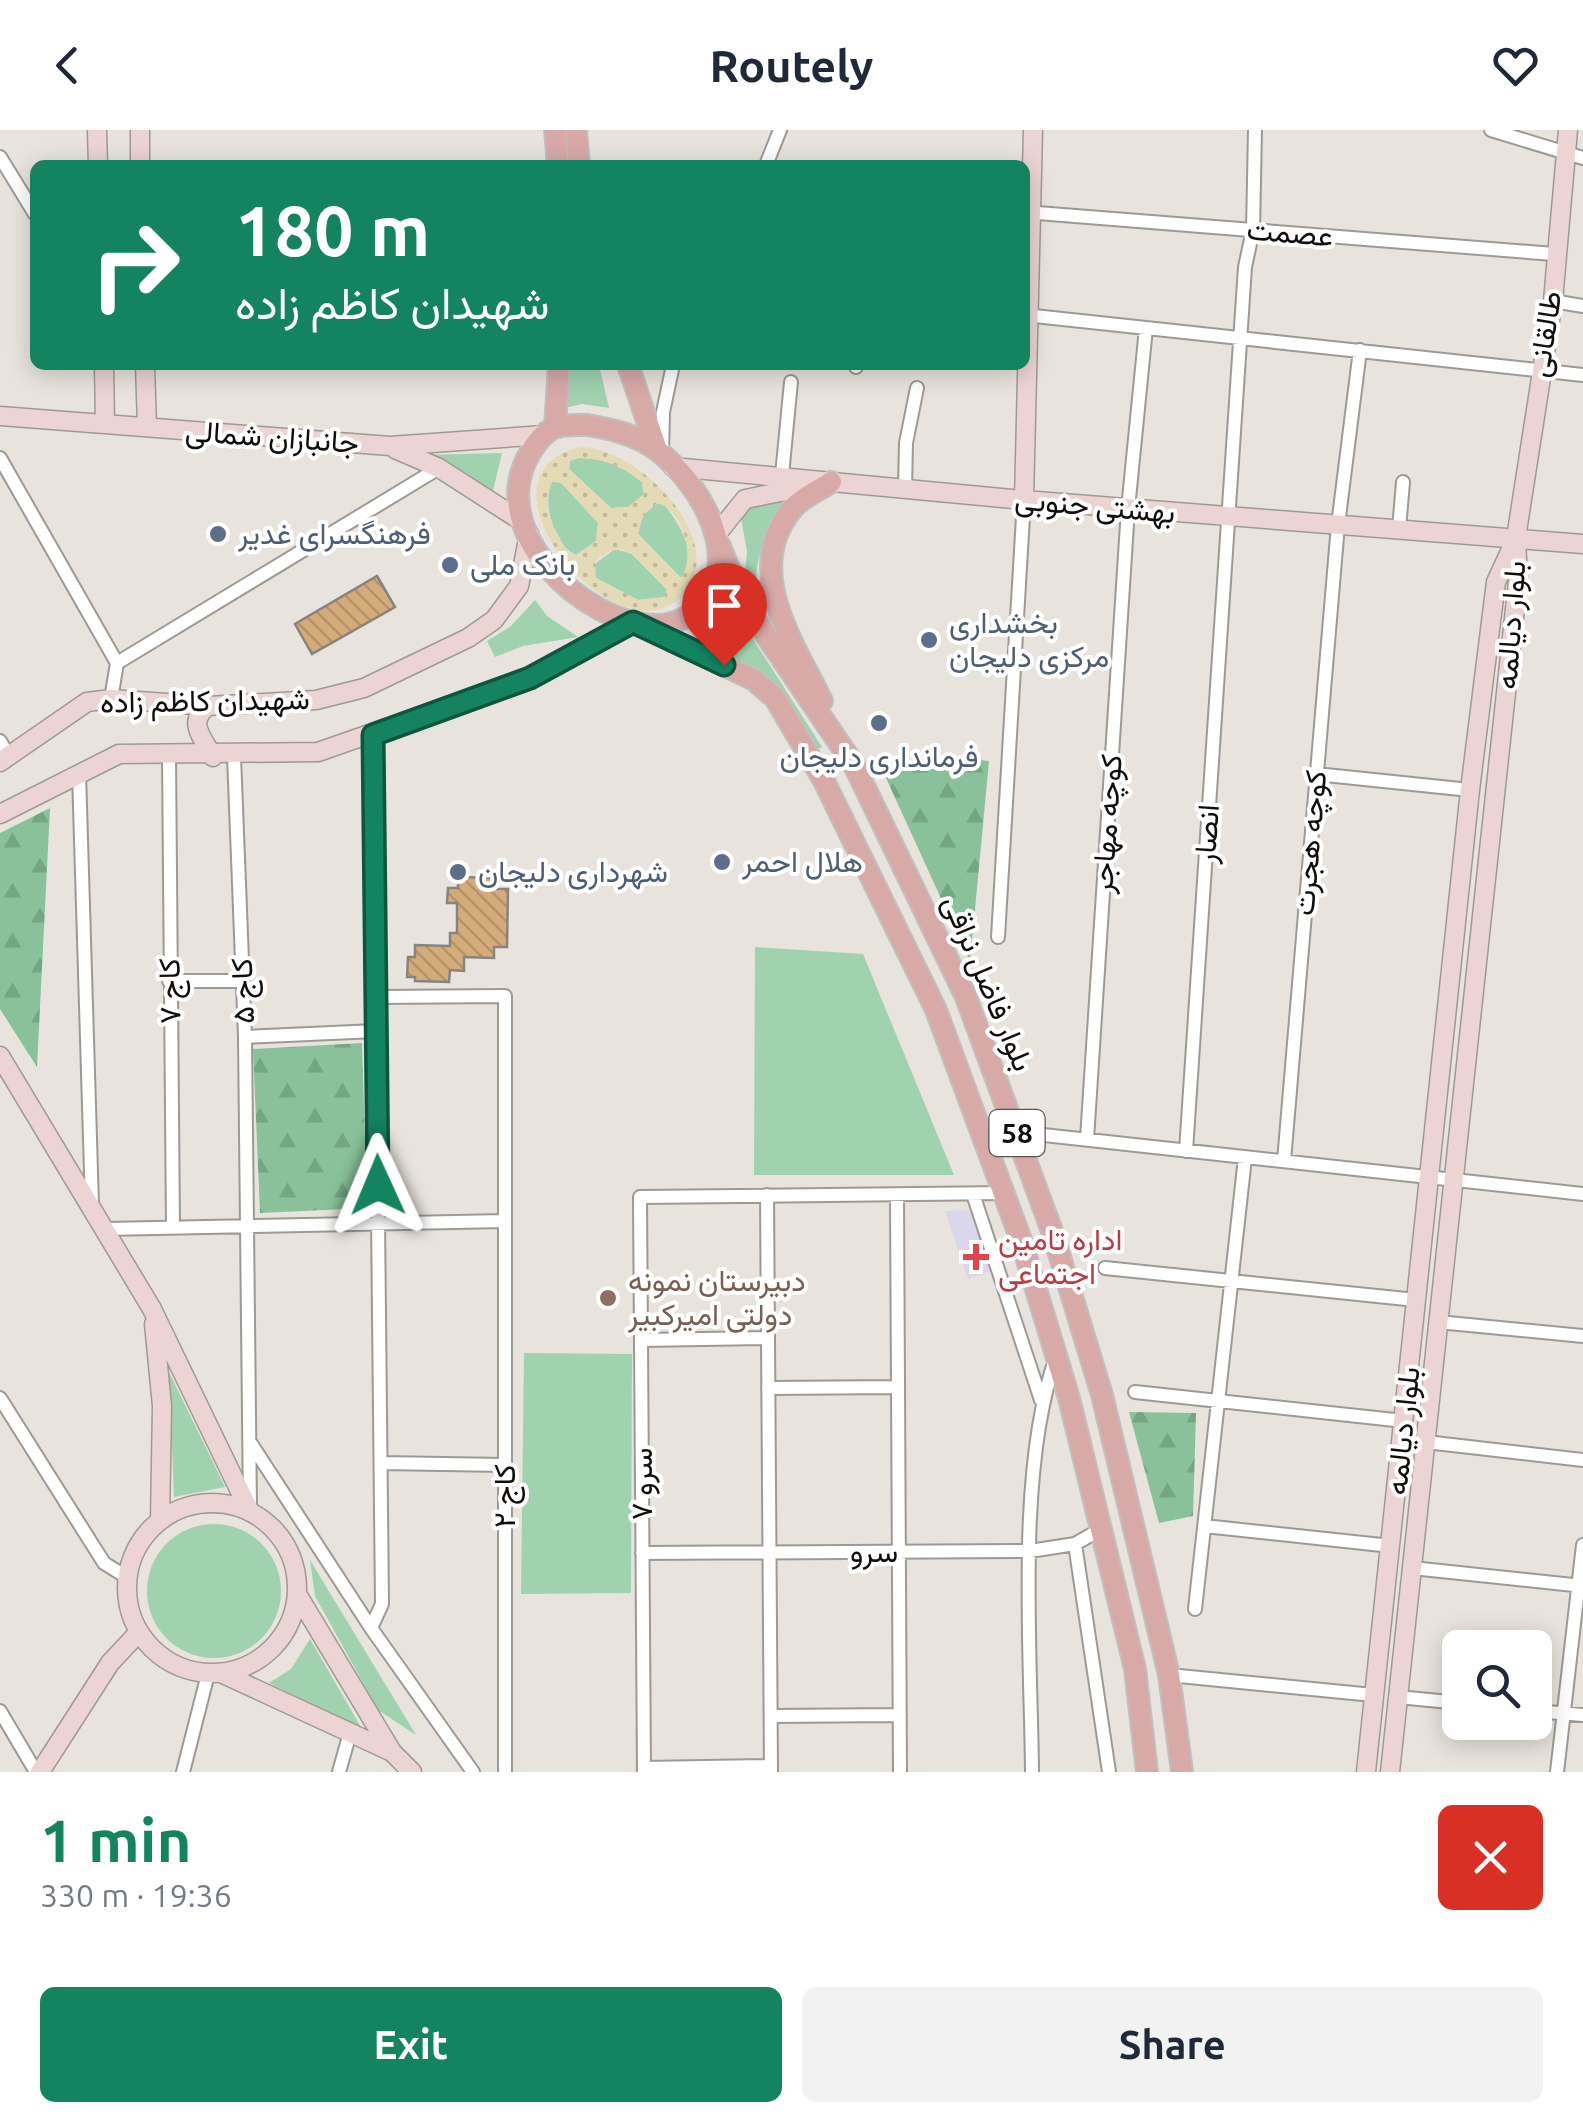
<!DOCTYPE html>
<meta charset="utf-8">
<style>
body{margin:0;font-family:Ubuntu,Vazirmatn,sans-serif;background:#f2f2f3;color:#1f2937;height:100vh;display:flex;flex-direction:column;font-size:38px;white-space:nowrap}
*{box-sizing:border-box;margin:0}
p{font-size:32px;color:#747a83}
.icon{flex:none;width:55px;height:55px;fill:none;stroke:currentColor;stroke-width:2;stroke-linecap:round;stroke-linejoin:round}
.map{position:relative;height:1642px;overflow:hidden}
.side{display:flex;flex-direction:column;background:#fff;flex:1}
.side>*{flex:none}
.top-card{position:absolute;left:30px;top:30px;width:1000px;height:210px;border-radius:15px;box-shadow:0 5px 25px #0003;background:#138360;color:#fff;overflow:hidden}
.buttons{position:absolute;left:1442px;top:1500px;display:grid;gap:20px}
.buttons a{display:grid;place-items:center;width:110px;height:110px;border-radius:15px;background:#fff;box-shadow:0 5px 25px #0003;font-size:50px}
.pin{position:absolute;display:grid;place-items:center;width:85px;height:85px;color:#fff;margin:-102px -42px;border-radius:50% 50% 50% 0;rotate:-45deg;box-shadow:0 0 10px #0007}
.pin .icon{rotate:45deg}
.me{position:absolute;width:110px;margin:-55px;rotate:359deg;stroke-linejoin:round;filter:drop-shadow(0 0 8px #0008)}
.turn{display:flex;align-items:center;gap:35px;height:210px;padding:0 40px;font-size:45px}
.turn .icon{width:130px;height:130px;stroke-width:2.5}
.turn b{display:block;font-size:70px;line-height:85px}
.round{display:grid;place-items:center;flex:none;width:105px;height:105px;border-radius:15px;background:#f2f2f3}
.overview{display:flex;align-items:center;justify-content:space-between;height:170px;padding:0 40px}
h1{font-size:60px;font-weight:600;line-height:75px;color:#138360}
.primary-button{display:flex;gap:20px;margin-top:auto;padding:20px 40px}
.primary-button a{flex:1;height:115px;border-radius:15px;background:#138360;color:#fff;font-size:40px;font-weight:600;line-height:115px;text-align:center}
.primary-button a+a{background:#f2f2f3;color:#1f2937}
header{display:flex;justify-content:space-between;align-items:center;height:130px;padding:0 40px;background:#fff;font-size:45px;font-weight:600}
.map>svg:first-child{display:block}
.medical{fill:#dad7ed}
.green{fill:#a0d2af}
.forest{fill:url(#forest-firs)}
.sand{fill:url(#sand-dots);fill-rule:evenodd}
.building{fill:url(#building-back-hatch);stroke:#88837e;stroke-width:2.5}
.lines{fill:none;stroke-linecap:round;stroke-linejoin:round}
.street-casing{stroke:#9e9994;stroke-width:16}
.secondary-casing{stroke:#9e9994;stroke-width:21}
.primary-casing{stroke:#c1c0c0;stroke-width:24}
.street{stroke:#fff;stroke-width:12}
.secondary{stroke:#ebd4d3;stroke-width:18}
.primary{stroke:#d7a9a7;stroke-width:20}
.route-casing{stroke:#0c553e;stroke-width:25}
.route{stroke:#138360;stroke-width:18}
.service-dot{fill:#5c6f8a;stroke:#fff;stroke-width:4}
.health-dot{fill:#e0444e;stroke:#fff;stroke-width:4}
.education-dot{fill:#8d6e63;stroke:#fff;stroke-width:4}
.labels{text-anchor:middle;stroke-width:8;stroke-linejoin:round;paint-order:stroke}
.shield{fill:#fff;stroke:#575655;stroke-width:2.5}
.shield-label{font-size:28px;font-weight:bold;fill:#0f0e0c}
.street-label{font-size:30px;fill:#0f0e0c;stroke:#fff}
.service-label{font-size:30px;fill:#4e5e75;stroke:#fff;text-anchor:start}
.health-label{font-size:30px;fill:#be3a42;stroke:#fff;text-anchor:start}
.education-label{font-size:30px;fill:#785e54;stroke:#fff;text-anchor:start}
</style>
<header><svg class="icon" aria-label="back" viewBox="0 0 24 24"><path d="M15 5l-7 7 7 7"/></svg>Routely<svg class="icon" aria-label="heart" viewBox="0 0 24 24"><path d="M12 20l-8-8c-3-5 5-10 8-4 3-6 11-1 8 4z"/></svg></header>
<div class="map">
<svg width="1583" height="1642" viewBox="0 0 1583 1642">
<defs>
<pattern id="forest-firs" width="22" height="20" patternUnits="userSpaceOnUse" patternTransform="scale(2.5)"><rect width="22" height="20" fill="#88c19a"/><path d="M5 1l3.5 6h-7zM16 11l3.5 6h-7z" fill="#74a584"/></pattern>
<pattern id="sand-dots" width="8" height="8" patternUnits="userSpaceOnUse" patternTransform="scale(2.5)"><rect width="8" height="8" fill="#e4dbb6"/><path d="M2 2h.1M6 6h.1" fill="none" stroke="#c2bb9b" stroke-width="1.8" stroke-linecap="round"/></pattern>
<pattern id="building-back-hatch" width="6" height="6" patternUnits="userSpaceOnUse" patternTransform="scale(2.5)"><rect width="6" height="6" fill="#d4ac7a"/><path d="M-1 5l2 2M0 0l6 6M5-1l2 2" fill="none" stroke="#b59368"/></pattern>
</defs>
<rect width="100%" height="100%" fill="#e8e3dd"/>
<path class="medical" d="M975,1080l20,60 -27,9 -23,-68z"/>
<path class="green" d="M566,235h33l10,43 -27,-4 -18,4z
M502,323l-9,38 -28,-19 -43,-17z
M577,328c27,0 45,8 65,24l2,12 -15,13 -18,1 -42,-39 1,-8z
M552,351l9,1 37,41 -2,18 -20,14c-23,-10 -34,-52 -24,-74z
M765,370l27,1c-30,27 -40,65 -35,105l-13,-21 3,-34 -7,-38 4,-6z
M663,373c17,22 36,50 18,75l-43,-44c1,-14 10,-31 25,-31z
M615,419l17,5 35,36 -2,7 -27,3 -42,-22 -4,-12z
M535,470l12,16 31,21 -55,9 -28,11 -8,-16 24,-15z
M732,476l90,141 -6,3c-38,-71 -49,-72 -120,-106z
M755,817l108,7 91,221h-200z
M524,1223l108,1 -1,239 -110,1z
M169,1242l56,115 -51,10z
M147 1461a67 67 0 1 1 134 0a67 67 0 1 1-134 0Z
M310,1430l106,175 -38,-25 -63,-114z
M310,1509l52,90 -93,-46 22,-14z"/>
<path class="forest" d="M946,627l43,4 -19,201 -89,-195 64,2z
M50,678l-13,259 -37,-58v-176z
M362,913l5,165 -107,5 -7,-164z
M1129,1282l67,1 -3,103 -34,7z"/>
<path class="sand" d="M581,317c59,0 159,102 95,154 -66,54 -213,-128 -95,-154zM578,328c26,0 44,8 64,24l2,12 -16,13 -17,1 -42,-39 1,-8zM552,352l9,1 37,40 -2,18 -20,14 -8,-3c-13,-21 -28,-47 -16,-70zM657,373c26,6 39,55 24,75l-43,-44 5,-18zM620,419l12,5 35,35 -2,8 -27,3 -42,-22 -1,-16 10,-9z"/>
<path class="building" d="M377,446l18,31 -83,47 -17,-30z
M458,747l38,1v11h12l-1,58h-13v11l-30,-1v14l-14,-1 -1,12 -34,-1v-4h-8l1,-20h7v-12l35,1v-13h7v-30h-10l1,-15h10z"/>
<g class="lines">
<g class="street-casing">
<path id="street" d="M1491,0l92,28
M0,27l35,57
M766,35l14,-35
M1025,82l529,42
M1553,171l30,5
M1025,185l558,60
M856,237v-2
M662,322l1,-40 10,-47
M0,328l117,205 -6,36
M782,345l9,-93
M905,359l1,-46 11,-55
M1399,399l4,-47
M117,533l322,-195
M0,611l9,15
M169,625l4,473
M234,626l11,281 5,472
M79,643l13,432
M1316,644l154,16
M998,807l26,-437
M169,851h74
M376,867l129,-1v776
M245,907l131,-6
M1016,1002l567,62
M1087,1009l41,-630 18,-181
M1186,1021l59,-884 8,-37 2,-100
M1284,1031l54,-636 22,-175
M897,1064l3,578
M973,1064l68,206
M767,1065l4,577
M106,1099l399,-8
M1105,1138l311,32
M1438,1192l145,14
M641,1210l127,-2
M768,1258l130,-1
M1135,1262l269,29
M0,1268l104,165 24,15
M250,1312l121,186 102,144
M1426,1312l157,18
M381,1333l124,2
M1204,1396l187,20
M1075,1414l34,228
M642,1423l388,-2 45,-7 26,-15
M1412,1438l171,18
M1195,1479l50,-451
M371,1498l11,-24 -9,-869
M1169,1545l204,20
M1398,1567l62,6
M0,1581l36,61
M1535,1581l48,4
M771,1586l129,-1
M644,1638l127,-2
M183,1642l25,-98
M339,1642l11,-39
M644,1642l-4,-575 365,-4
M1032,1642c-1,-122 -16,-301 24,-415
M1557,1642l26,-227"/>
</g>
<g class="secondary-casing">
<path id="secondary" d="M97,0l1,35
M140,0v35
M104,235l1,59
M145,235l2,62
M0,286l390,30 154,-11
M395,319l44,19 84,54
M673,337l351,33 559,44
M1024,370l9,-370
M716,405l29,-36 71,-14
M208,576c-22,16 -5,32 5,51
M0,632l87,-60 24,-3 97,7 108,-6 48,-12 104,-50 26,-18 25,-34 10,-52
M0,684l119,-60 199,-2 212,-74 103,-56
M0,926l152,253 98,203
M154,1194l8,82 -2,115
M127 1458a85 85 0 1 1 170 0a85 85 0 1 1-170 0Z
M297,1464l95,158 20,20
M221,1543l171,79
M40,1642l70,-109 29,-31
M1366,1642l104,-982 26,-208 18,-39
M1390,1642l128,-1191 -2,-43 37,-237 15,-171"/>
</g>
<g class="primary-casing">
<path id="primary" d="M555,0l3,35
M576,0l3,35
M628,235l29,85
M587,295c25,4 51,10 71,26 43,34 88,109 40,157 -9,10 -27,17 -41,17 -75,0 -173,-96 -127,-172 6,-10 15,-23 27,-26 9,-3 21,-2 30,-2z
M555,297l4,-62
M720,416l20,51 114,168 112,232 87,237 49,161 67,280 13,97
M641,495l113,55 21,18 49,83 112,229 85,230 48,158 66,271 12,103
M822,571c-28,-58 -81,-132 -29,-193 9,-11 27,-18 38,-26"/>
</g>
<use href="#street" class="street"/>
<use href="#secondary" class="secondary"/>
<use href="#primary" class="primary"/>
</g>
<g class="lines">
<g class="route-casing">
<path id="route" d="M378,1055l-5,-450 157,-57 103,-56 91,43"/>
</g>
<use href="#route" class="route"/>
</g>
<g class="service-dot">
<circle cx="218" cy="404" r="10"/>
<circle cx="450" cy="435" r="10"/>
<circle cx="929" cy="510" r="10"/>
<circle cx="879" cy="593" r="10"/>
<circle cx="722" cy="732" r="10"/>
<circle cx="458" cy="742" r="10"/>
</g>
<path class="health-dot" d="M971 1112h10v10h10v10h-10v10h-10v-10h-10v-10h10z"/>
<circle class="education-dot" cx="608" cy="1168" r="10"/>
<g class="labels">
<rect class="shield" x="989.5" y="980" width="55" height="46" rx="8"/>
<g class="shield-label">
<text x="1017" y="1013">58</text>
</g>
<g class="street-label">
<text transform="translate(1290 103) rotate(5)" y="10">عصمت</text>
<text transform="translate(1545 204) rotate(-81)" y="10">طالقانی</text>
<text transform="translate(272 307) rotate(4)" y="10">جانبازان شمالی</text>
<text transform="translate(1095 376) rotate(5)" y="10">بهشتی جنوبی</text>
<text transform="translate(1511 495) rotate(-86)" y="10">بلوار دیالمه</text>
<text transform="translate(205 571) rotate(-1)" y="10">شهیدان کاظم زاده</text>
<text transform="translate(1107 694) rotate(-86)" y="10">کوچه مهاجر</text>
<text transform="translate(1207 704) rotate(-86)" y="10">انصار</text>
<text transform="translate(1310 713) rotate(-85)" y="10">کوچه هجرت</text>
<text transform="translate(988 853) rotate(67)" y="10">بلوار فاضل نراقی</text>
<text transform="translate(170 861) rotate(-91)" y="10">کاج ۷</text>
<text transform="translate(243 861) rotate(-92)" y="10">کاج ۵</text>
<text transform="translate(1403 1301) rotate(-84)" y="10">بلوار دیالمه</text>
<text transform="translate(642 1354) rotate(-90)" y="10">سرو ۷</text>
<text transform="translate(505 1366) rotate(-90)" y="10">کاج ۲</text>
<text x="874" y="1432">سرو</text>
</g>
<g class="service-label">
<text x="238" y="414">فرهنگسرای غدیر</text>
<text x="470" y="445">بانک ملی</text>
<text x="949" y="503">بخشداری<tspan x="949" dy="34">مرکزی دلیجان</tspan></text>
<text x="879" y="637" text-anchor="middle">فرمانداری دلیجان</text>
<text x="742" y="742">هلال احمر</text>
<text x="478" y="752">شهرداری دلیجان</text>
</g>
<g class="health-label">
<text x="998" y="1120">اداره تامین<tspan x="998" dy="34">اجتماعی</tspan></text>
</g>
<g class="education-label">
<text x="628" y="1161">دبیرستان نمونه<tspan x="628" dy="34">دولتی امیرکبیر</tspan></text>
</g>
</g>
</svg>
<div class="buttons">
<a><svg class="icon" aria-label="search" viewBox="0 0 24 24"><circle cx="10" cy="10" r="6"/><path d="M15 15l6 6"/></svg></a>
</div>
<div class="pin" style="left:724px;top:535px;background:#d93025"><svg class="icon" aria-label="arrive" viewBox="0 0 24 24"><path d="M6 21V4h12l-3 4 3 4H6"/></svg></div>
<svg class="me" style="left:378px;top:1055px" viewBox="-20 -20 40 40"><path d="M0-17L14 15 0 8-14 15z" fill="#138360" stroke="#fff" stroke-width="4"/></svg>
<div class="top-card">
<div class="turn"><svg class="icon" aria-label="right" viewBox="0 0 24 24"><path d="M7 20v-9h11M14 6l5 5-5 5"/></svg><div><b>180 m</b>شهیدان کاظم زاده</div></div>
</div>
</div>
<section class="side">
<div class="overview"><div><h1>1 min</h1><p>330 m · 19:36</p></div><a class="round" style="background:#d93025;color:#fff"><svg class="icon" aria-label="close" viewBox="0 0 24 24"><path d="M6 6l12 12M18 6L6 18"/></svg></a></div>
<div class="primary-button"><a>Exit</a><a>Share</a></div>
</section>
